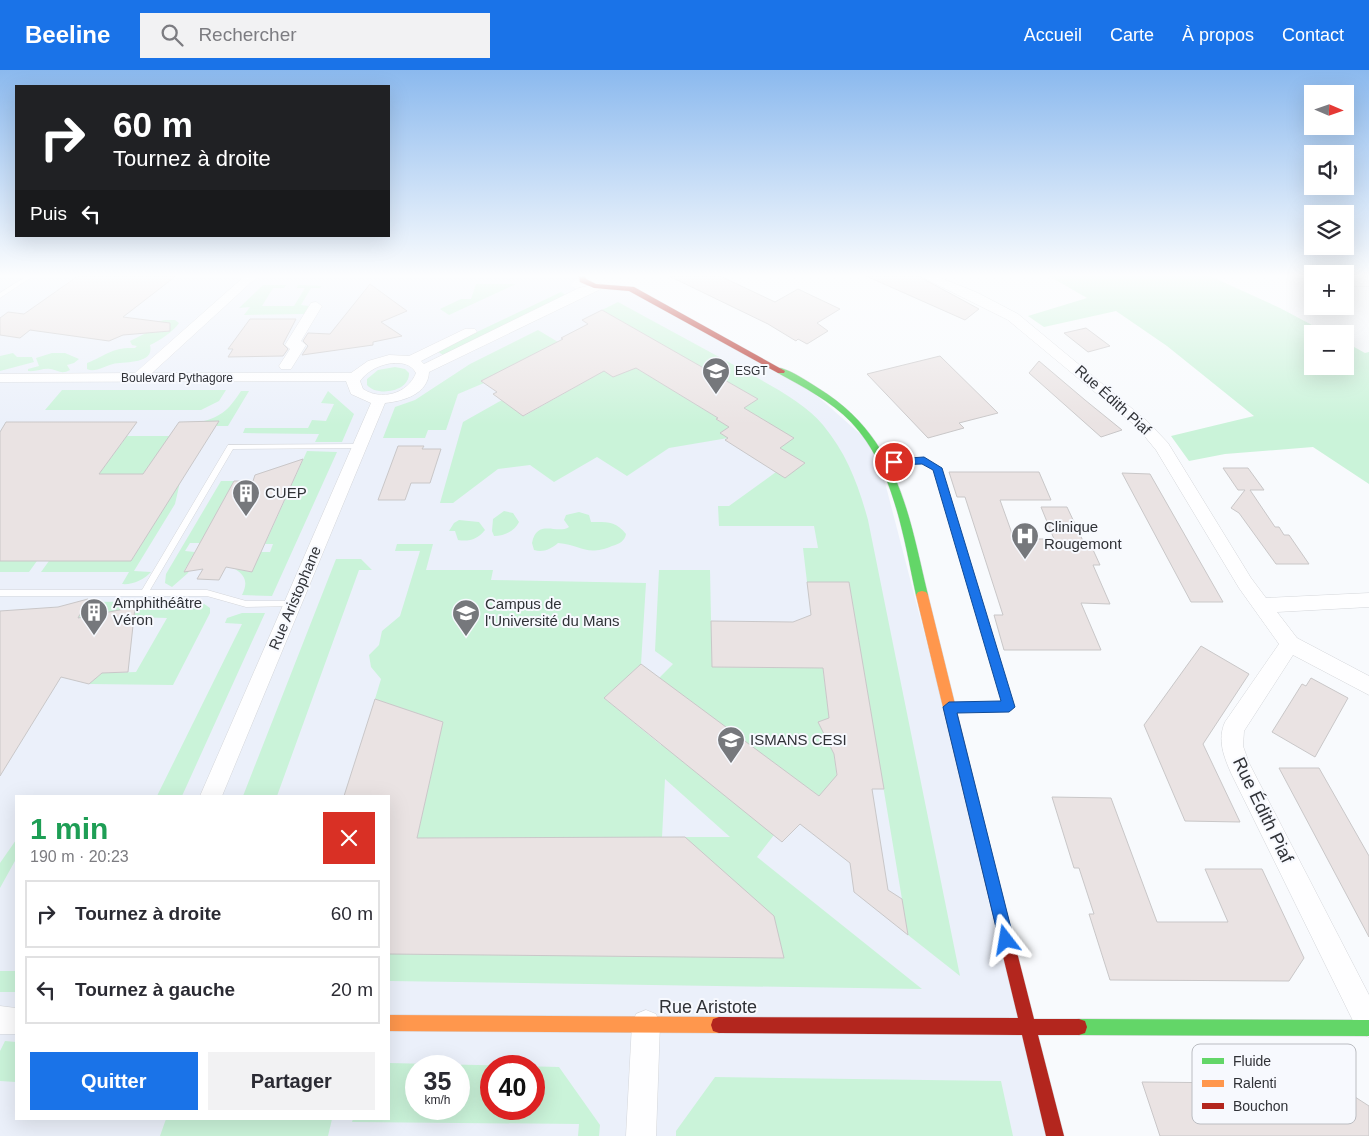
<!DOCTYPE html>
<html lang="fr">
<meta charset="utf-8">
<style>
body{margin:0;font-family:Helvetica,sans-serif;background:#f2f2f3;color:#2b2b33;height:100vh;display:flex;flex-direction:column;font-size:19px;white-space:nowrap}
*{box-sizing:border-box;margin:0}
p{font-size:16px;color:#7c7c81}
.icon{flex:none;width:28px;height:28px;fill:none;stroke:currentColor;stroke-width:2;stroke-linecap:round;stroke-linejoin:round}
.map{position:relative;flex:1;overflow:hidden}
.details{position:absolute;left:15px;top:725px;width:375px;height:325px;display:flex;flex-direction:column;background:#fff;border-radius:0px;box-shadow:0 5px 20px #0002}
.details>*{flex:none}
.top-card{position:absolute;left:15px;top:15px;width:375px;height:152px;border-radius:0px;box-shadow:0 5px 20px #0002;background:#202124;color:#fff;overflow:hidden}
.needle{width:32px;rotate:92deg}
.controls{position:absolute;left:1304px;top:15px;display:grid;gap:10px}
.controls a{display:grid;place-items:center;width:50px;height:50px;border-radius:0px;background:#fff;box-shadow:0 5px 20px #0002;font-size:25px}
.speed{position:absolute;left:405px;top:985px;display:flex;gap:10px;font-size:25px;font-weight:700;text-align:center}
.speed>*{display:grid;place-content:center;width:65px;height:65px;border-radius:50%;background:#fff;box-shadow:0 5px 20px #0002;line-height:1}
.speed small{font-size:12px;font-weight:400}
.speed .limit{border:8px solid #d22;background:#fff;color:#111}
.pin{position:absolute;display:grid;place-items:center;width:42px;height:42px;color:#fff;margin:-21px;border:2px solid #fff;border-radius:50%;box-shadow:0 1px 5px #0007}
.me{position:absolute;width:55px;margin:-28px;rotate:346deg;stroke-linejoin:round;filter:drop-shadow(0 0 4px #0008)}
.turn{display:flex;align-items:center;gap:18px;height:105px;padding:0 15px;font-size:22px}
.turn .icon{width:65px;height:65px;stroke-width:2.5}
.turn b{display:block;font-size:35px;line-height:42px}
.then{display:flex;align-items:center;height:48px;padding:0 15px;background:#0003;gap:10px;font-size:19px}
.round{display:grid;place-items:center;flex:none;width:52px;height:52px;border-radius:0px;background:#f2f2f3}
.headline{display:flex;align-items:center;justify-content:space-between;height:85px;padding:0 15px}
h1{font-size:30px;font-weight:800;line-height:38px;color:#1e9e55}
.action{display:flex;gap:10px;margin-top:auto;padding:10px 15px}
.action a{flex:1;height:58px;border-radius:0px;background:#1a73e8;color:#fff;font-size:20px;font-weight:800;line-height:58px;text-align:center}
.action a+a{background:#f2f2f3;color:#2b2b33}
ul{padding:0;list-style:none}
li{display:flex;align-items:center;gap:15px;height:68px;margin:0 10px 8px;padding:0 5px;border:2px solid #e1e1e2;border-radius:0px}
li div{flex:1}
li b{display:block;font-size:19px}
li em{font-style:normal}
header{display:flex;align-items:center;gap:30px;box-sizing:border-box;height:70px;padding:0 25px;background:#1a73e8;color:#fff}
header strong{font-size:24px}
nav{display:flex;gap:28px;margin-inline-start:auto;font-size:18px}
.search{width:350px;height:45px;background:#f2f2f3;display:flex;align-items:center;gap:12px;box-sizing:border-box;padding:0 18px;border-radius:0px;color:#7c7c81;font-size:19px}
.map>svg:first-child{display:block}
.built{fill:#ebf0fa;fill-rule:evenodd}
.green{fill:#caf3d9;fill-rule:evenodd}
.building{fill:#eae3e3;stroke:#c9c7c8}
.lines{fill:none;stroke-linecap:round;stroke-linejoin:round}
.lane-casing{stroke:#d4d6da;stroke-width:1}
.street-casing{stroke:#d4d6da;stroke-width:1}
.fast-casing{stroke:#d4d6da;stroke-width:1}
.slow-casing{stroke:#d4d6da;stroke-width:1}
.jam-casing{stroke:#d4d6da;stroke-width:1}
.lane{fill:#fefeff;fill-rule:evenodd}
.street{fill:#fefeff;fill-rule:evenodd}
.fast{fill:#63d668;fill-rule:evenodd}
.slow{fill:#ff974d;fill-rule:evenodd}
.jam{fill:#b3261e;fill-rule:evenodd}
.route{fill:#1a73e8;stroke:#114b97}
.labels{text-anchor:middle;stroke-width:4;stroke-linejoin:round;paint-order:stroke}
.far-poi-label{font-size:12px;fill:#303237;stroke:#f7f9fe;text-anchor:start}
.far-street-label{font-size:12px;fill:#303237;stroke:#f7f9fe}
.street-label{font-size:15px;fill:#303237;stroke:#f7f9fe}
.poi-label{font-size:15px;fill:#303237;stroke:#f7f9fe;text-anchor:start}
.near-street-label{font-size:18px;fill:#303237;stroke:#f7f9fe}
.key{fill:#f7f9fe;stroke:#bbbdc2;stroke-width:1}
.key-label{font-size:14px;fill:#303237}
</style>
<header>
<strong>Beeline</strong>
<div class="search"><svg class="icon" aria-label="search" viewBox="0 0 24 24"><circle cx="10" cy="10" r="6"/><path d="M15 15l6 6"/></svg>Rechercher</div>
<nav><a>Accueil</a><a>Carte</a><a>À propos</a><a>Contact</a></nav>
</header>
<div class="map">
<svg width="1369" height="1066" viewBox="0 0 1369 1066">
<rect width="100%" height="100%" fill="#f8fafd"/>
<path class="built" d="M0,206h582l-12,9 11,6 50,-2 167,90 78,69 179,688h-1055zM16,726h373v323h-373zM416,996h43v43h-43zM491,996h43v43h-43z"/>
<path class="green" d="M1049,206h161l70,32 49,26h-17v32h33v-24l20,11 4,-1v132l-56,-37 -88,7 -36,7 -18,-25 83,-20 -87,-70 -51,-35 -72,16 -16,-11 59,-18z
M476,214h40l-67,31 -9,-6 21,-10h10z
M263,215h23l-2,3h-11l-11,18h32l11,-18h-8l1,-3 24,1 -2,2h-9l-10,17 8,1 -5,8 -60,1 6,-8 -11,1z
M561,222l6,4 -124,59 -6,-4z
M618,232c38,21 76,41 114,62 27,15 72,37 91,61 24,29 35,59 45,95l92,456 -52,-41 -59,-353h-42l-4,-34h15l-4,-22h-95l-1,-20h11l47,-34 9,6 19,-15 -24,-15 -43,-36 20,-13 -155,-89z
M165,250h10l4,3c-5,8 -20,18 -29,22 5,20 -27,16 -37,19 -9,2 -18,9 -26,5v-6c20,-8 25,-16 48,-15l2,-2 -5,-1 -2,-4 14,-7 12,-12z
M538,260l20,12 -77,39 3,2 -26,11 -12,36h-18l-3,8h-42l12,-31 20,-7 55,-36z
M13,283l4,4h15l2,5 -34,9v-15z
M52,283h13l14,6 -5,4 -7,2 3,5c-9,5 -12,0 -20,-1 -7,-1 -14,3 -22,2v-2l11,-3 -3,-8z
M395,297l10,2 4,4c1,19 -32,24 -42,12v-6l11,-9z
M636,298l82,50 -2,1 13,8 -9,6 8,5 -59,10 -42,28 -30,-19 -43,25 -24,-17 -32,4 -45,34h-13l23,-81 39,-22 22,16 80,-45 9,6z
M62,320h164l-7,11 -18,9h-156z
M241,321h8l-21,35h-12l2,-4h-17c22,-6 28,-13 40,-31z
M328,321l26,23 -12,28h-27l4,-8 -76,-1 2,-5h63l4,-8 14,1 8,-17 -13,-1z
M127,366h43l-27,38h-44z
M307,381l30,1 -65,144 -30,-1c6,-12 4,-19 -7,-26l16,3 10,-20h9l3,-8h-8z
M221,411h13l-34,62h-10l-5,8 10,1 -11,19h5l-1,2 -16,14 -7,-4 1,-9z
M180,412l-5,22 -41,67 17,1c-7,8 -19,13 -29,12l7,-12h-88l62,-86h12l-52,75h68z
M85,416h6l-62,86h-29v-11h29z
M504,441l9,2 6,9c-4,9 -15,14 -25,14l-2,-5 1,-12z
M579,442l10,3 2,7c16,0 25,-1 35,12 -1,7 -7,10 -14,12 -26,11 -30,-1 -54,-3 -7,6 -15,10 -24,7l-2,-7c5,-25 25,-8 37,-16l-5,-7 2,-5z
M459,450l20,2 6,8c-7,9 -16,12 -27,10l-3,-9h-6l5,-8z
M397,474h36l-7,26h67l-2,10 155,3 -5,81 -37,34 57,47 15,-15 -5,22 103,83 -17,22 165,132 -533,-8v-43l394,20 -98,-121h45l-65,-58 -3,58 -245,1 26,-116 -68,-23 6,-20 -10,-12 -2,-12 10,-10 3,-14 18,-15 20,-65h-25z
M336,489h25l11,11h-13l-82,226h-34z
M659,500h51l2,97 85,1 25,-7 7,57 -11,4 16,32 4,31 -6,7 -6,-4 -7,8 -160,-118 14,-14 -18,-13z
M200,531l10,7v5l-37,72 -84,-1 13,-11 34,-1 31,-54 -33,-1 1,-9 -57,10 8,-16z
M242,543h23l-83,183h-25l85,-172 -17,-1 2,-5z
M16,770v19l-16,29v-25z
M0,901h16v21h-16z
M5,971l11,1v40l-16,-1v-30z
M389,993l170,4 41,58 -1,11h-21l1,-12 -227,-2 1,-3h36zM416,996h43v43h-43zM491,996h43v43h-43z
M715,1007l286,4 12,55h-337v-5z
M166,1049h166l-4,17h-168z"/>
<path class="building" d="M78,206h98l-53,41 47,6v8l-47,4 -14,6 -79,-11 -10,8 -20,-3v-17l8,-6 16,2z
M669,206h51l55,26 23,-13 42,20 -23,14 11,8 -21,13 -9,-5 -2,2 -28,-17z
M866,206h52l61,33 -14,11z
M370,214l37,27 -26,11 21,14 -29,6v3l-71,10 6,-9 -5,-5 5,-8 22,1z
M602,240l156,89 -14,9 50,30 -14,10 25,15 -20,15 -60,-38 3,-2 -8,-5 9,-6 -13,-8 2,-1 -82,-50 -23,9 -9,-6 -81,45 -30,-22 4,-2 -16,-11 82,-42 -2,-1 27,-14 -6,-4z
M250,249h46l-13,25 5,5 -5,7 -55,1 5,-8h-5z
M1086,258l24,18 -22,6 -24,-19z
M940,286l58,57 -39,10 5,5 -36,10 -61,-64z
M1039,291l46,39 37,30 -21,7 -72,-64z
M219,351l-88,140h-131v-129l6,-10h131l-38,52h44l36,-52z
M398,376h26l-2,3h19l-11,34h-19l-6,17h-27z
M303,389l-51,113 -26,-5 -7,13 -22,-1 6,-10 -19,3 50,-91h19l2,-6z
M1223,398h25l16,22h-14l25,37h4l5,8h5l20,29h-33l-37,-51 -8,-5 14,-18h-7z
M949,402h90l12,28h-51l14,39h40l-13,-32h26l16,34h6l11,24h-7l17,39 -29,-1 20,47h-97l-10,-35h9l-38,-118h-8z
M1122,403l28,1 73,128h-32z
M807,512h42l35,207h-12l16,101 14,9 6,36 -54,-43 -4,-29 -50,-39 -18,18 -178,-144 37,-34 178,132 18,-21 -3,-21 -16,-32 11,-4 -6,-50 -111,-1 -1,-46 82,1 18,-7z
M88,529l-10,19 57,-11 -7,65 -26,1 -13,11 -28,-7 -61,99v-165l58,-4z
M1201,576l48,28 -46,70 37,78 -55,-1 -41,-96z
M1311,608l37,20 -33,59 -43,-25 30,-48 4,2z
M375,629l68,23 -26,116 268,-1 89,79 10,42 -395,-4v-158h-45z
M1279,698h40l50,88v81z
M1052,727l59,1 46,124h71l-23,-53h57l42,89 -15,23 -179,-1 -21,-66h5l-15,-46h-5z
M1142,1012l193,2 34,22v30h-209z"/>
<g class="lines">
<g class="lane-casing">
<path id="lane" d="M27,206h6l-33,22v-5z
M360,374h3v4l-130,1 -83,141h57l39,11h47l3,1 1,2 -1,2 -50,1 -39,-11h-207v-6h142l86,-145z
M924,388l17,10 73,239 -2,3 -3,1h-55l-3,-1 -2,-3 2,-3 3,-1h49l-69,-234 -11,-6 -37,3 -4,-2 4,-2z"/>
</g>
<g class="street-casing">
<path id="street" d="M245,206h13l-106,97h199l17,-12 21,-6 20,1 56,-27h10l2,3 -56,29 3,3 155,-76 20,-5 6,4 -176,85c-1,22 -25,29 -44,31l-163,393h-22l171,-393 -20,-9 -5,-13 -346,1v-8l135,-1zM394,293c9,0 17,1 22,10 -8,21 -35,28 -53,16l-3,-8c8,-11 21,-17 34,-18z
M920,206h16l42,17 40,21 129,107 21,22 83,135 15,20 103,-5v14l-92,5 20,26 72,38v19l-76,-40 -49,76 -1,15 6,17 120,232v42l-10,-4 -128,-260c-7,-16 -14,-33 -6,-51l54,-78 -40,-56 -83,-138 -19,-23 -129,-107z
M1345,208h24v8h-24z
M316,232l6,4 -21,35 5,4 -15,24h-10l-2,-3 11,-17 -5,-4 26,-42z
M0,936l16,2v26h-16z
M646,940l10,4 4,10 -4,112h-30l6,-112 4,-10z"/>
</g>
<g class="fast-casing">
<path id="fast" d="M781,298c13,4 26,13 37,20 80,49 90,124 110,207l-2,3h-8l-2,-3c-13,-60 -22,-127 -65,-173 -20,-21 -48,-35 -73,-49v-4z
M1079,949l290,1v16l-290,-1 -6,-2 -2,-6 2,-6z"/>
</g>
<g class="slow-casing">
<path id="slow" d="M922,521l4,1 2,3 71,287 -2,5 -5,2 -5,-2 -2,-5 -69,-287 2,-3z
M389,945l330,2 6,2 2,6 -2,6 -6,2 -330,-2z"/>
</g>
<g class="jam-casing">
<path id="jam" d="M579,206h6l1,3 10,5 38,3 151,84 -1,2h-6l-149,-82 -35,-3 -14,-6z
M992,805l5,2 2,5 35,137h45l6,2 2,6 -2,6 -6,2h-41l26,101h-18l-24,-101 -303,-2 -6,-2 -2,-6 2,-6 6,-2 299,1 -33,-136 2,-5z"/>
</g>
<use href="#lane" class="lane"/>
<use href="#street" class="street"/>
<use href="#fast" class="fast"/>
<use href="#slow" class="slow"/>
<use href="#jam" class="jam"/>
</g>
<linearGradient id="sky" x2="0" y2="1"><stop stop-color="#8bb9ee"/><stop offset="0.58" stop-color="#fcfdfe"/><stop offset="1" stop-color="#fcfdfe" stop-opacity="0"/></linearGradient>
<rect width="1369" height="355" fill="url(#sky)"/>
<path class="route" d="M924,387l18,11 73,239 -6,5 -52,1 57,227 -2,5 -6,2 -5,-2 -2,-5 -56,-233 6,-5 52,-1 -68,-231 -11,-6 -28,1 -5,-3 5,-3z"/>
<defs>
<g id="university-pin" transform="scale(1.4375)"><path d="M0 17L-7.5 6A9.5 9.5 0 1 1 7.5 6Z" fill="#76787c" stroke="#f7f9fe"/><path d="M0-5L7-2L0 1L-7-2ZM-4 1L0 2.5L4 1V4Q0 6-4 4Z" fill="#fff"/></g>
<g id="building-pin" transform="scale(1.4375)"><path d="M0 17L-7.5 6A9.5 9.5 0 1 1 7.5 6Z" fill="#76787c" stroke="#f7f9fe"/><path d="M-4-6H4V6H1V3H-1V6H-4ZM-2.5-4.3h1.7v1.8h-1.7ZM.8-4.3h1.7v1.8H.8ZM-2.5-1h1.7V.8h-1.7ZM.8-1h1.7V.8H.8Z" fill="#fff"/></g>
<g id="hospital-pin" transform="scale(1.4375)"><path d="M0 17L-7.5 6A9.5 9.5 0 1 1 7.5 6Z" fill="#76787c" stroke="#f7f9fe"/><path d="M-5-5h3v3.5h4V-5h3V5h-3V1.5h-4V5h-3Z" fill="#fff"/></g>
</defs>
<g fill-rule="evenodd">
<use href="#university-pin" x="716" y="301"/>
<use href="#building-pin" x="246" y="423"/>
<use href="#hospital-pin" x="1025" y="466"/>
<use href="#building-pin" x="94" y="542"/>
<use href="#university-pin" x="466" y="543"/>
<use href="#university-pin" x="731" y="670"/>
</g>
<g class="labels">
<g class="far-poi-label">
<text x="735" y="305">ESGT</text>
</g>
<g class="far-street-label">
<text x="177" y="312">Boulevard Pythagore</text>
</g>
<g class="street-label">
<text transform="translate(1113 330) rotate(42)" y="5">Rue Édith Piaf</text>
<text transform="translate(295 528) rotate(-67)" y="5">Rue Aristophane</text>
</g>
<g class="poi-label">
<text x="265" y="428">CUEP</text>
<text x="1044" y="462">Clinique<tspan x="1044" dy="17">Rougemont</tspan></text>
<text x="113" y="538">Amphithéâtre<tspan x="113" dy="17">Véron</tspan></text>
<text x="485" y="539">Campus de<tspan x="485" dy="17">l'Université du Mans</tspan></text>
<text x="750" y="675">ISMANS CESI</text>
</g>
<g class="near-street-label">
<text transform="translate(1263 740) rotate(64)" y="6">Rue Édith Piaf</text>
<text x="708" y="943">Rue Aristote</text>
</g>
</g>
<rect x="1192" y="974" width="164" height="80" rx="8" class="key"/>
<rect x="1202" y="988" width="22" height="6" fill="#63d668"/>
<rect x="1202" y="1010" width="22" height="7" fill="#ff974d"/>
<rect x="1202" y="1033" width="22" height="6" fill="#b3261e"/>
<g class="key-label">
<text x="1233" y="996">Fluide</text>
<text x="1233" y="1018">Ralenti</text>
<text x="1233" y="1041">Bouchon</text>
</g>
</svg>
<div class="controls">
<a><svg class="needle" viewBox="-14 -14 28 28"><path d="M0-13l5 13h-10z" fill="#e53935"/><path d="M0 13l5-13h-10z" fill="#7c7c81"/></svg></a>
<a><svg class="icon" aria-label="sound" viewBox="0 0 24 24"><path d="M4 9h4l5-4v14l-5-4H4zM17 9q2 3 0 6"/></svg></a>
<a><svg class="icon" aria-label="layers" viewBox="0 0 24 24"><path d="M12 4l9 5-9 5-9-5zM3 14l9 5 9-5"/></svg></a>
<a>+</a>
<a>−</a>
</div>
<div class="speed"><div>35<small>km/h</small></div><div class="limit">40</div></div>
<div class="pin" style="left:894px;top:392px;background:#d93025"><svg class="icon" aria-label="arrive" viewBox="0 0 24 24"><path d="M6 21V4h12l-3 4 3 4H6"/></svg></div>
<svg class="me" style="left:1006px;top:870px" viewBox="-20 -20 40 40"><path d="M0-17L14 15 0 8-14 15z" fill="#1a73e8" stroke="#fff" stroke-width="4"/></svg>
<div class="top-card">
<div class="turn"><svg class="icon" aria-label="right" viewBox="0 0 24 24"><path d="M7 20v-9h11M14 6l5 5-5 5"/></svg><div><b>60 m</b>Tournez à droite</div></div>
<div class="then">Puis<svg class="icon" aria-label="left" viewBox="0 0 24 24"><path d="M17 20v-9H6M10 6l-5 5 5 5"/></svg></div>
</div>
<section class="details">
<div class="headline"><div><h1>1 min</h1><p>190 m · 20:23</p></div><a class="round" style="background:#d93025;color:#fff"><svg class="icon" aria-label="close" viewBox="0 0 24 24"><path d="M6 6l12 12M18 6L6 18"/></svg></a></div>
<ul>
<li><svg class="icon" aria-label="right" viewBox="0 0 24 24"><path d="M7 20v-9h11M14 6l5 5-5 5"/></svg><div><b>Tournez à droite</b></div><em>60 m</em></li>
<li><svg class="icon" aria-label="left" viewBox="0 0 24 24"><path d="M17 20v-9H6M10 6l-5 5 5 5"/></svg><div><b>Tournez à gauche</b></div><em>20 m</em></li>
</ul>
<div class="action"><a>Quitter</a><a>Partager</a></div>
</section>
</div>
